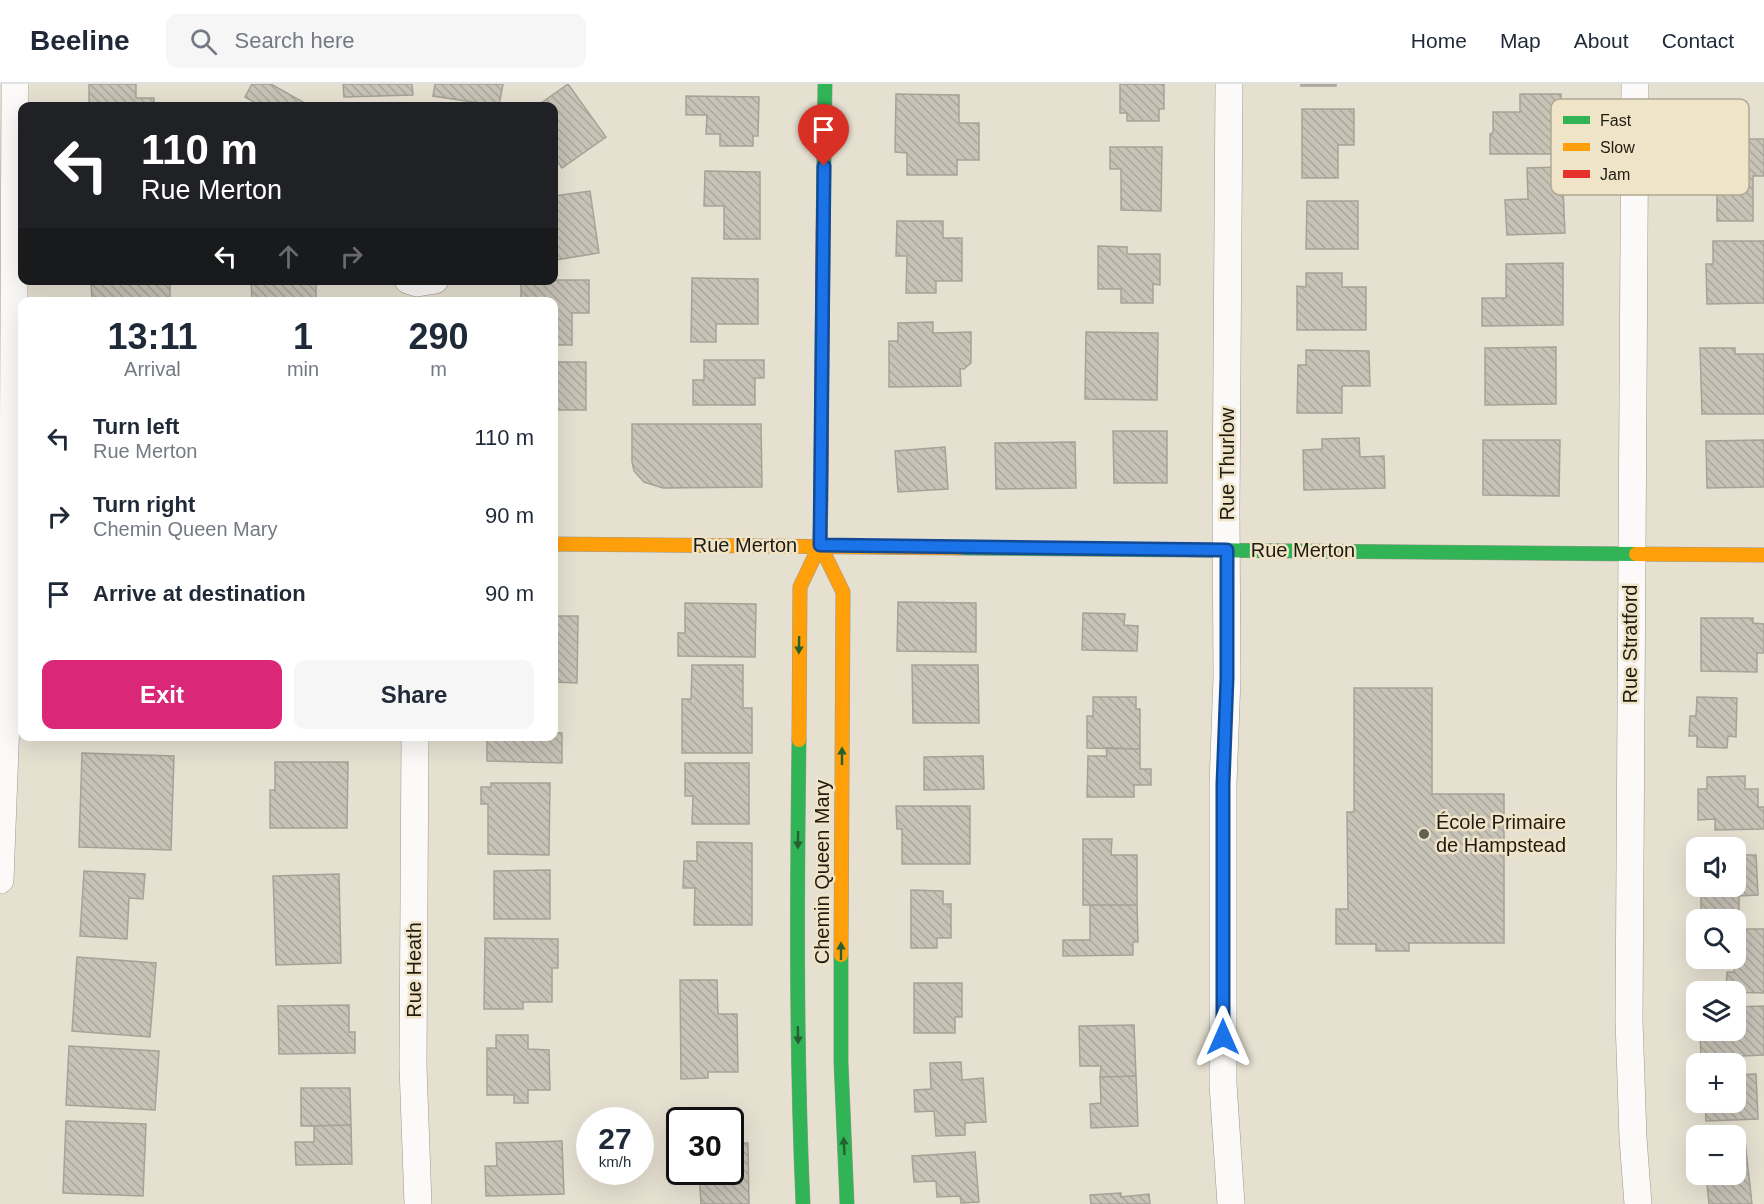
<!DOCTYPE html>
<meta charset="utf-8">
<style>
body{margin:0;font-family:Helvetica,sans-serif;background:#f6f6f7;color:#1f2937;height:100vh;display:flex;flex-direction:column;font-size:22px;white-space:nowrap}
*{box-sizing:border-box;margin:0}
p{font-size:20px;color:#747a83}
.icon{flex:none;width:33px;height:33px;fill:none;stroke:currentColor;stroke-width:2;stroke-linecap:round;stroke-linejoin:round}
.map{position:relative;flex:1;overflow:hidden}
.panel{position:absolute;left:18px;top:213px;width:540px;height:444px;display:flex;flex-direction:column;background:#fff;border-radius:12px;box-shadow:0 6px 24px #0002}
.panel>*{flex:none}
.top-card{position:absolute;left:18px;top:18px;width:540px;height:183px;border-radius:12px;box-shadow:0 6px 24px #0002;background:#202124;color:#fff;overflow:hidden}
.tools{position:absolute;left:1686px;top:753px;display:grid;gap:12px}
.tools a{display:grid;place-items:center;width:60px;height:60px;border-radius:12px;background:#fff;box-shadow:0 6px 24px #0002;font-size:30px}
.speed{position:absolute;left:576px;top:1023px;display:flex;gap:12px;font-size:30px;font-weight:700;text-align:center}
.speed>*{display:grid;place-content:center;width:78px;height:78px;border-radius:50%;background:#fff;box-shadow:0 6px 24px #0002;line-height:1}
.speed small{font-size:15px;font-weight:400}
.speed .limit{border:3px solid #111;border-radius:9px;background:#fff;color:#111}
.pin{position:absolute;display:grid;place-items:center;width:51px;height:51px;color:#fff;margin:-62px -26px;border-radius:50% 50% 50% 0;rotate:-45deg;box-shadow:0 0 6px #0007}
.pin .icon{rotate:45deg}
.me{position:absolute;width:66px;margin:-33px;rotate:0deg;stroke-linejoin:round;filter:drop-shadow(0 0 4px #0008)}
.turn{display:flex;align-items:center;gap:21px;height:126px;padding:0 24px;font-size:27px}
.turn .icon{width:78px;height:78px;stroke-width:2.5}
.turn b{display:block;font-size:42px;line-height:51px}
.lanes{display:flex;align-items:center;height:57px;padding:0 24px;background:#0003;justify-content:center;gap:30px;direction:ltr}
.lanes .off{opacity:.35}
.eta{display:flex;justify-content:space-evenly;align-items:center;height:102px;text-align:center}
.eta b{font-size:36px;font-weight:800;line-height:42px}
.primary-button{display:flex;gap:12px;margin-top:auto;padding:12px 24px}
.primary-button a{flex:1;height:69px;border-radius:12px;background:#db2777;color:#fff;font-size:24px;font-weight:800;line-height:69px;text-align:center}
.primary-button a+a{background:#f6f6f7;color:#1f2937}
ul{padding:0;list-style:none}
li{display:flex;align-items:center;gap:18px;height:78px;padding:0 24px}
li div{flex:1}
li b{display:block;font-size:22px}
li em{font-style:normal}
header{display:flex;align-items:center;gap:36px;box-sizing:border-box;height:84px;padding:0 30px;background:#fff;border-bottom:2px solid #e0e1e3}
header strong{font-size:28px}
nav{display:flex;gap:33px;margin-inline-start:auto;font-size:21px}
.search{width:420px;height:54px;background:#f6f6f7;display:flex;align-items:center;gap:15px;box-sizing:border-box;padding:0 21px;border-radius:12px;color:#747a83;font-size:22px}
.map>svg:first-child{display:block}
.building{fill:url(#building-back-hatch);stroke:#a7a296;stroke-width:1.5}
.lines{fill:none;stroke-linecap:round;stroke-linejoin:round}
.street-casing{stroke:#9d988d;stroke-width:28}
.fast-casing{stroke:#9d988d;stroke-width:15}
.slow-casing{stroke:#9d988d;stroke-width:15}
.jam-casing{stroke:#9d988d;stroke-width:15}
.street{stroke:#fbfaf8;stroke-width:27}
.fast{stroke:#30b455;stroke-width:14}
.slow{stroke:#ff9f0a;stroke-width:14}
.jam{stroke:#e5322d;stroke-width:14}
.oneway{fill:#276030}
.route-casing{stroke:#114b97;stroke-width:15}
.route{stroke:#1a73e8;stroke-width:10}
.poi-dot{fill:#656054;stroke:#efe4c8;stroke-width:2}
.labels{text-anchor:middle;stroke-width:5;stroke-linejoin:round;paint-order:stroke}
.street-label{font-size:20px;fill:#1f1b11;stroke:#efe4c8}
.poi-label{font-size:20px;fill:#1f1b11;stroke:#efe4c8;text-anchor:start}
.key{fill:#efe4c8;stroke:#b1a891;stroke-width:1.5}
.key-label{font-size:16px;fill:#1f1b11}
</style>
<header>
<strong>Beeline</strong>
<div class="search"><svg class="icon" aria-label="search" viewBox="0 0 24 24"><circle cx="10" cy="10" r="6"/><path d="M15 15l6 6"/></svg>Search here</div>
<nav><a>Home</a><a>Map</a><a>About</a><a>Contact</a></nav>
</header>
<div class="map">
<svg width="1764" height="1120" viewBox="0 0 1764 1120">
<defs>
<pattern id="building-back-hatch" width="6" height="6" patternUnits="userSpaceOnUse" patternTransform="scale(1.5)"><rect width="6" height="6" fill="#c8c3b7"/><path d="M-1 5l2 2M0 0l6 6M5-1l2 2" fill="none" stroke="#aba79c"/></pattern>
</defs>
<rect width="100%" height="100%" fill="#e6e0d1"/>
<path class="building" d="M89,0h47v14h18v8h-65z
M252,0h19l39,22h-54l1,-2 -12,-7z
M343,0h69l1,11 -69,2z
M435,0h68l-4,22 -66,-10z
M568,0l38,53 -44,31 -8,-11v-51h-17z
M1120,0h44v25h-5v12h-32v-8h-7z
M1301,0h35v2h-35z
M896,10l63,1v28h20v37h-22v15h-50v-22l-12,-1z
M1520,10h41l1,60h-72v-20l3,-1v-21h27z
M686,12l73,1 -1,39h-5v10h-33v-12h-14l1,-19h-21z
M1302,25h52v36h-16v33h-36z
M1744,55h20v37h-11v45h-36v-73l27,-1z
M1110,63h52l-1,64 -40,-1v-41h-11z
M1562,83l3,66 -58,2 -2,-35 23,-1 -1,-31z
M705,87l55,1v67h-36v-33h-20z
M590,107l9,62 -44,7 -1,-64z
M1307,117h51v48h-52z
M897,137h46v17h19v43h-26v12h-30l1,-37h-11z
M1713,157h51v62l-57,1 -1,-40h7z
M1098,162l29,1v7h33v31l-7,-1v19h-32v-14h-23z
M1563,179v62l-81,1v-28h24v-34z
M1306,189h36v14h24v43h-69v-44l9,1z
M692,194l66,1v45h-42v18h-25z
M91,196h79v22h-78z
M251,196h65v22h-64z
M521,196h68v33h-17v32h-18v-43h-33z
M933,238v11l38,-1v31l-7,6h-4l1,17 -72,1v-46h9v-18z
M1086,248l72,1 -1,67 -72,-1z
M1556,263v57l-71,1v-57z
M1700,264h35v6h29v60h-62z
M1306,266l63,1 1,35h-28v27h-45l1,-48h8z
M704,276h60v18h-9v27h-62v-25h11z
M554,278h32v48h-32z
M632,340h129l1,63 -99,1 -19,-6 -10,-11 -2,-9z
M554,346h2v61h-2z
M1113,347h54v52h-53z
M1359,354l1,19 24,-1 1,32 -81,2 -1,-40 19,-1v-10z
M1483,356h77l-1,56 -76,-1z
M1764,356v47l-57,1 -1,-47z
M1075,358l1,46 -80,1 -1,-46z
M945,363l3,42 -50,3 -3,-41z
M898,518l78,1v49l-79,-1z
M685,519l71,1 -1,53 -77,-1v-23h7z
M1083,529l42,1 -1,11 14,1 -1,25 -55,-1z
M554,532h24l-1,67 -23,-1z
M1701,534h52v5l11,1v29h-7v19l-56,-1z
M692,581h51v43h9v45h-70v-54h9z
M912,581h66l1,58h-66z
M1354,604h78v106h72v149h-95v8h-33v-7h-40v-35h12l-1,-97h7z
M1093,613h43v12h4v40l-53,-1v-32h6z
M1697,613l40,1 -1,39 -8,-1 -1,12 -30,-1v-11h-8l1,-20h6z
M554,643l1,6h7v30l-75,-2v-25h67z
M1106,664l34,1v20h11v16h-17v12h-47l1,-41h19z
M82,669l92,3 -3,94 -92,-3z
M983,672l1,33 -60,1v-33z
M275,678h73l-1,66h-77v-38h5z
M685,679h64v61h-57l1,-28h-8z
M1745,692v13h13v18h6v22l-49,1v-11l-17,1v-31h9v-12z
M491,699h59l-1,72 -61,-1v-50h-7v-17h10z
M896,722h74v58h-68v-35h-5z
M1083,755h29l-1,16h26v50h-54z
M697,758l55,1v82h-58l1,-37h-12l1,-27h13z
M1736,771h20l2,40 -19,1v15l-38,1v-26h35z
M550,786v49h-56v-48z
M84,787l61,3 -2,25 -14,-1 -2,41 -47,-3z
M339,790l2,89 -65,2 -3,-89z
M911,806l32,1v13h8v34h-14v10h-26z
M1090,821h47l1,37h-5v13l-70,1v-16h27z
M1736,845h28v64l-38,-1 1,-20h7z
M485,854l73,1v29h-6v34h-29v7h-39z
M77,873l79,6 -6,74 -78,-6z
M680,896h37l1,34h19l1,58h-30v6l-27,1z
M914,899h48v34h-7v16h-41z
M349,921v27h6v21l-76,1 -1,-48z
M1764,922v49l-63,3 -1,-28h36v-23z
M1134,941l2,51 -36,1 1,-11h-21l-1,-40z
M496,951h32v14l21,1 1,40h-22v13h-14v-8h-27v-47h9z
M69,962l90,5 -4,59 -89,-5z
M961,978l1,18 21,-2 3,44 -21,1v12l-29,1 -2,-25 -19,1 -1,-22 17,-1 -1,-26z
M1756,990l2,45 -52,2 -1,-19h31v-27z
M1136,992l2,50 -47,2 -1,-24 11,-1 -1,-26z
M301,1004h49l1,37 -50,1z
M66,1037l80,3 -3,72 -80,-3z
M351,1041l1,39 -56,1 -1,-23h19v-16z
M680,1055v22h-6v-21z
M730,1056l1,3h17l1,61h-48l-2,-32h31z
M562,1057l2,53 -78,2 -1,-30h12l-1,-23z
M1745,1057l7,63h-43l-3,-30h30v-32z
M975,1068l4,50 -18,1 -1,-7 -23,1 -1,-16 -22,1 -2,-26z
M1121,1109v4l28,-3 1,10h-59l-1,-9z"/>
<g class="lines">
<g class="street-casing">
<path id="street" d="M1229,0l-3,426 1,168 -4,106v300l8,120
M1635,0l-6,936 4,118 5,66
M408,196l9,3 18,-3
M415,652l-2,330 5,138
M0,796l13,-343 2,-453"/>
</g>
<g class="fast-casing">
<path id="fast" d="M823,148l2,-148
M960,464l676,6
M799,656c-2,155 -3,309 4,464
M841,871v107l6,142"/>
</g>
<g class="slow-casing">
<path id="slow" d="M554,460l406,4
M820,461l23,47 -2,363
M1636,470l128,1
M799,656l1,-153 20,-42 1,-46"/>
</g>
<g class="jam-casing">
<path id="jam" d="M821,415l2,-267"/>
</g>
<use href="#street" class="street"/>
<use href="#fast" class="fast"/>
<use href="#slow" class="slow"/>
<use href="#jam" class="jam"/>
</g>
<defs><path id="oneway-solid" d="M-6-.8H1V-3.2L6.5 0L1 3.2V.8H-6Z" transform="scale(1.5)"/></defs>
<g class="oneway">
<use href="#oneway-solid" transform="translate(799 561) rotate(91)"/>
<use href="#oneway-solid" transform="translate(842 672) rotate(-90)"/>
<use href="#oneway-solid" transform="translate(798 756) rotate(91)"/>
<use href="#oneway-solid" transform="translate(841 867) rotate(-90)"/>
<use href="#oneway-solid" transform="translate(798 951) rotate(89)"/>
<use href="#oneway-solid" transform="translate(844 1062) rotate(-93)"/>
</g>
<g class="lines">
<g class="route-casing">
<path id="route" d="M824,82l-4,379 407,5v128l-4,106v253"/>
</g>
<use href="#route" class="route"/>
</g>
<circle class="poi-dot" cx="1424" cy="750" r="6"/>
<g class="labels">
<g class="street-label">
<text transform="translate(1227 380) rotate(-90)" y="7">Rue Thurlow</text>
<text x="745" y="468">Rue Merton</text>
<text x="1303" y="473">Rue Merton</text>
<text transform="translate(1630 560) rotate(-90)" y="7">Rue Stratford</text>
<text transform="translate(822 788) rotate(-90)" y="7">Chemin Queen Mary</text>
<text transform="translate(414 886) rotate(-90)" y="7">Rue Heath</text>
</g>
<g class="poi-label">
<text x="1436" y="745">École Primaire<tspan x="1436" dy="23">de Hampstead</tspan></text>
</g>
</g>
<rect x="1551" y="15" width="198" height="96" rx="9" class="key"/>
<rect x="1563" y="32" width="27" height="8" fill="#30b455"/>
<rect x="1563" y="59" width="27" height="8" fill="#ff9f0a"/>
<rect x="1563" y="86" width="27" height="8" fill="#e5322d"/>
<g class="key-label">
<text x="1600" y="42">Fast</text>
<text x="1600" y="69">Slow</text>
<text x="1600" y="96">Jam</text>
</g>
</svg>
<div class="tools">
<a><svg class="icon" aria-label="sound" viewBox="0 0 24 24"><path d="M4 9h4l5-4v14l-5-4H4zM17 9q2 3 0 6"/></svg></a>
<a><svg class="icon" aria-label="search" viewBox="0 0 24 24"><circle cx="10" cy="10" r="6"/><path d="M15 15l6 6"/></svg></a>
<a><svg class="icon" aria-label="layers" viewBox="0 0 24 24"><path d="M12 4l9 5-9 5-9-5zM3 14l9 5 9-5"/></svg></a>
<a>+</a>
<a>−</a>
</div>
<div class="speed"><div>27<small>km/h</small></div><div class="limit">30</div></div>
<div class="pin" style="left:824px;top:82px;background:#d93025"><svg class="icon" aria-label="arrive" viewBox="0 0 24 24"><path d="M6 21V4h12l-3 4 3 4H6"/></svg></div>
<svg class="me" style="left:1223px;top:953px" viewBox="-20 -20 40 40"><path d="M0-17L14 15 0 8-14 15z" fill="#1a73e8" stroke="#fff" stroke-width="4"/></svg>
<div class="top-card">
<div class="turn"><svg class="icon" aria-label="left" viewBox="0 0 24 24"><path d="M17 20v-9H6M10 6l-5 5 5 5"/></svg><div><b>110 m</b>Rue Merton</div></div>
<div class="lanes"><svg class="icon" aria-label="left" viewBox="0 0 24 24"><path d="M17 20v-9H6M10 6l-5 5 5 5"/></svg><svg class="icon off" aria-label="ahead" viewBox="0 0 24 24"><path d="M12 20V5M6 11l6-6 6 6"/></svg><svg class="icon off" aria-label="right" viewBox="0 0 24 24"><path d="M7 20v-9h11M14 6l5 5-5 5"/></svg></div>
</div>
<section class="panel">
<div class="eta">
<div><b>13:11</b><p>Arrival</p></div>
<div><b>1</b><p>min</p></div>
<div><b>290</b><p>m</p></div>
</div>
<ul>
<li><svg class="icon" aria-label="left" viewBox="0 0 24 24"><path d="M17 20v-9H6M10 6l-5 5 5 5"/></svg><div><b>Turn left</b><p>Rue Merton</p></div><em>110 m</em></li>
<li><svg class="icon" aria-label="right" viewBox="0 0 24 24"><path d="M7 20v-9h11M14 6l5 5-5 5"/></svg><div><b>Turn right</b><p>Chemin Queen Mary</p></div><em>90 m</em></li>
<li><svg class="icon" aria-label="arrive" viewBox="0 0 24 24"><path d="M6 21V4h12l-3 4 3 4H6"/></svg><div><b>Arrive at destination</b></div><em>90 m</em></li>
</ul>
<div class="primary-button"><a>Exit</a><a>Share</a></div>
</section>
</div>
